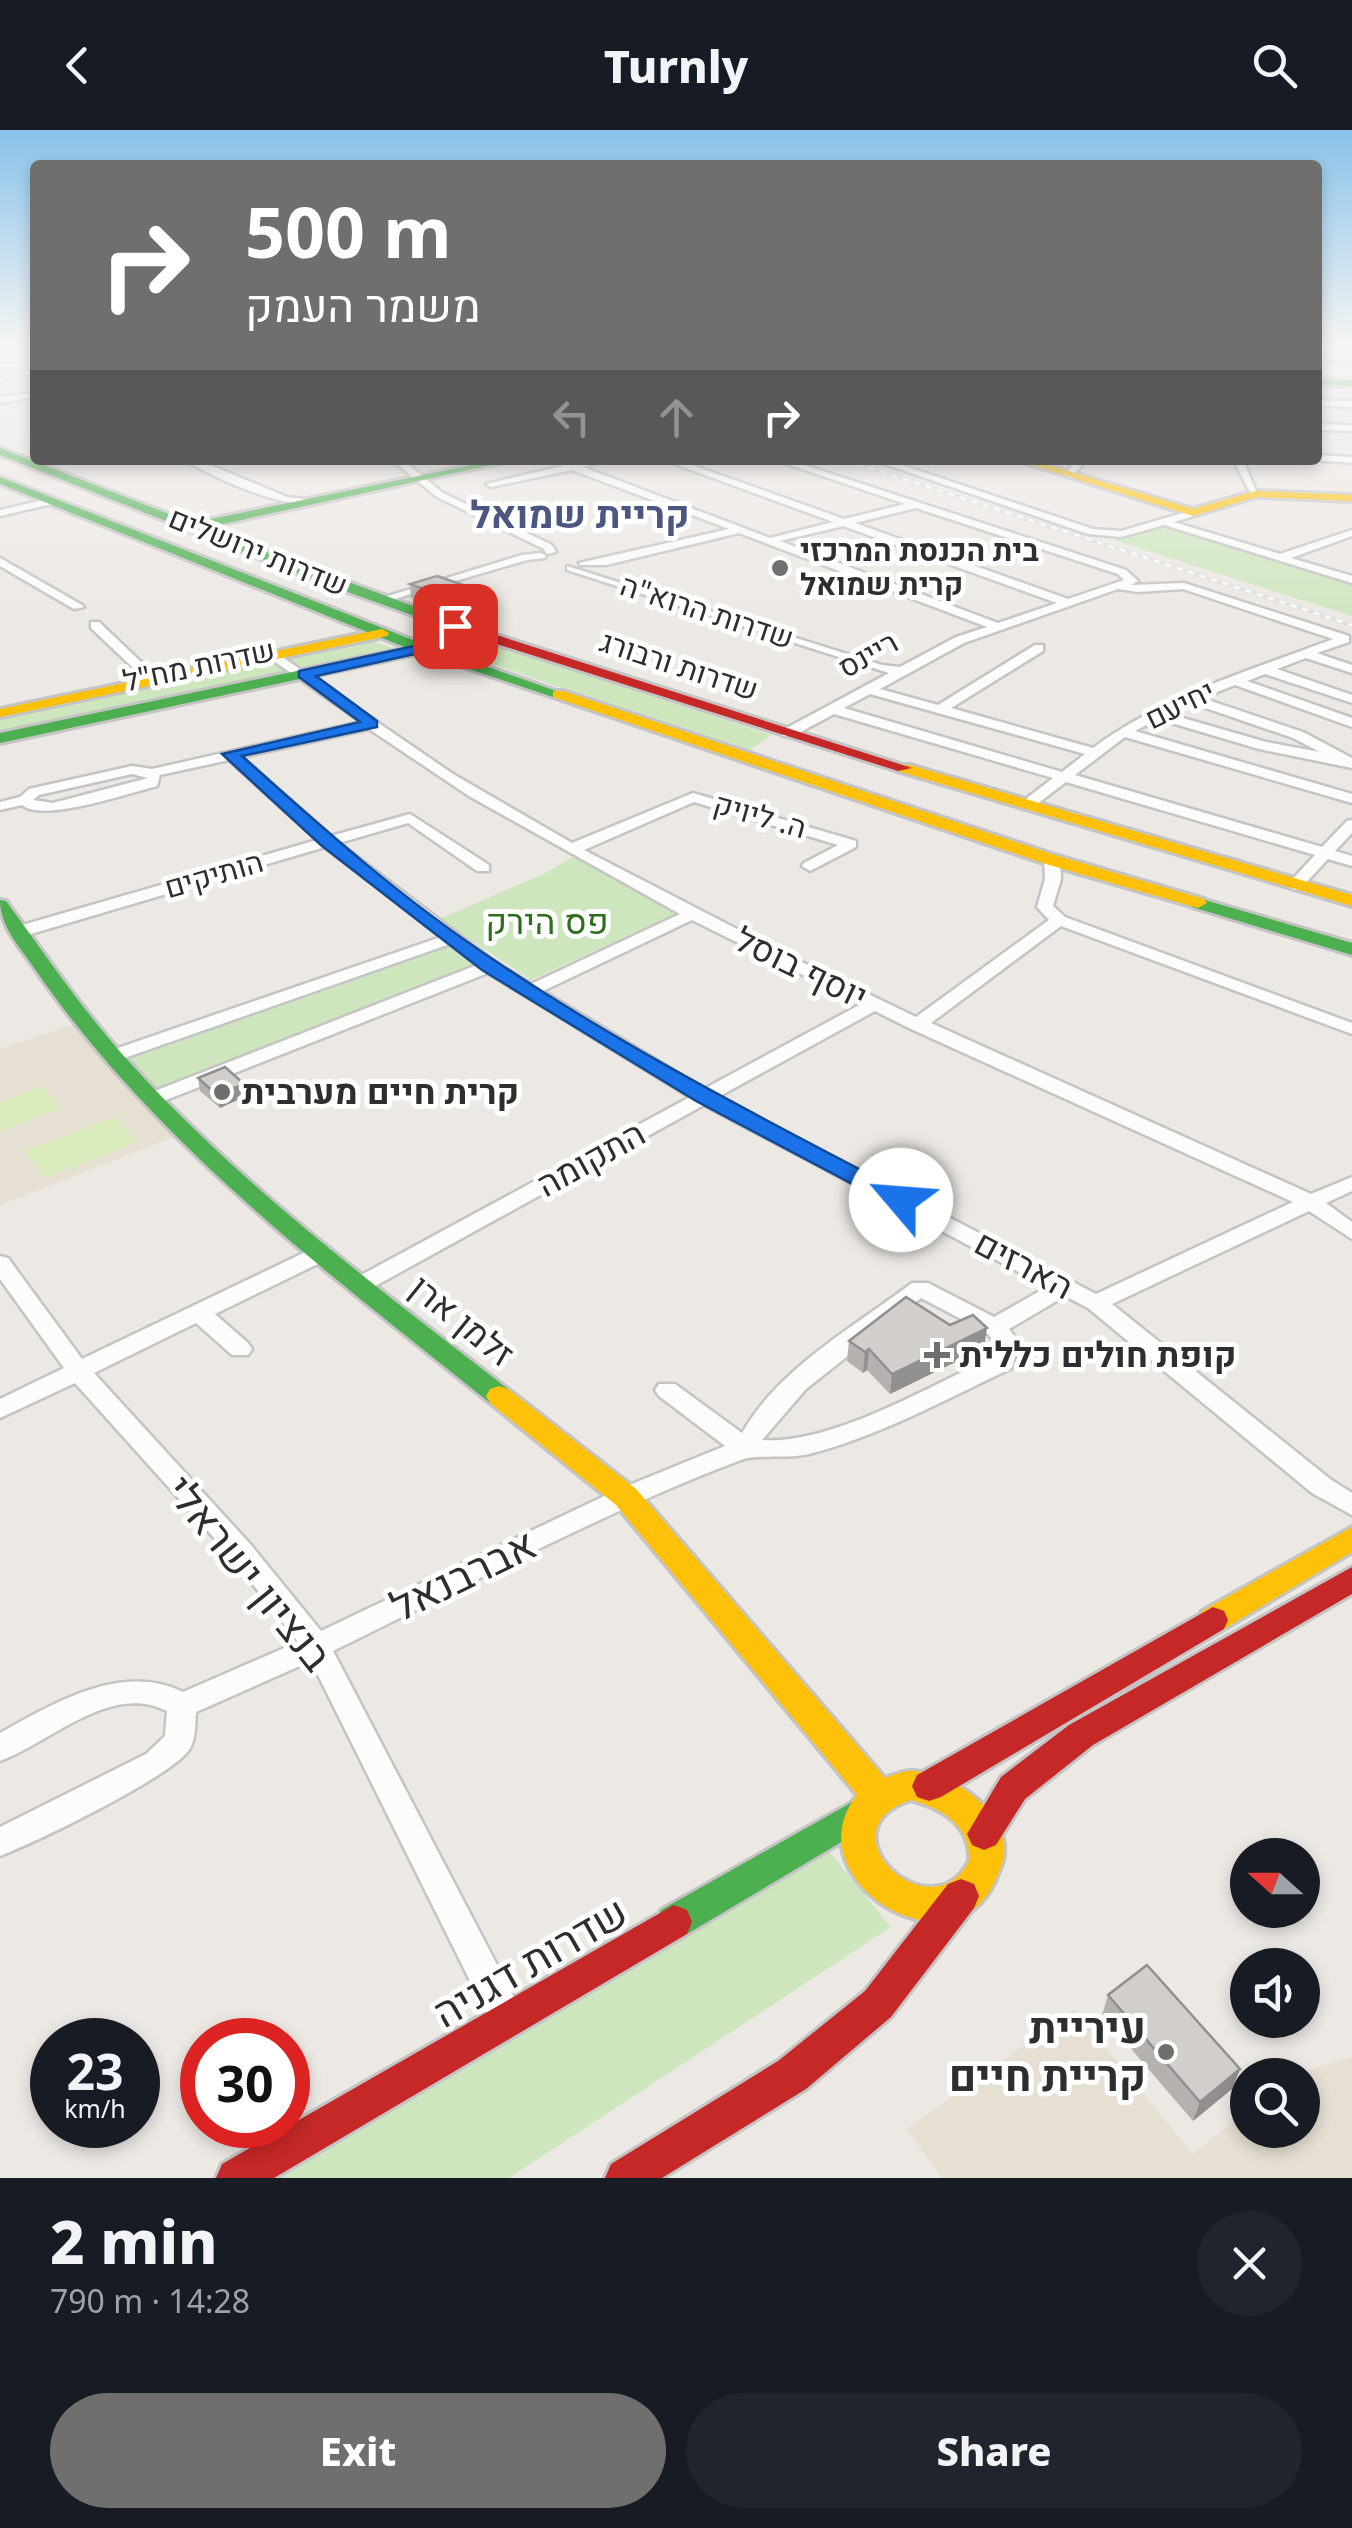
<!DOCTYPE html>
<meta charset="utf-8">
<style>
body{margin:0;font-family:"Noto Sans",Heebo,sans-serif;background:#20242c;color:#f1f3f6;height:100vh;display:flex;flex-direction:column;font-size:38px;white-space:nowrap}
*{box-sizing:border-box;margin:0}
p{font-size:32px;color:#9ea1a6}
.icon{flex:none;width:55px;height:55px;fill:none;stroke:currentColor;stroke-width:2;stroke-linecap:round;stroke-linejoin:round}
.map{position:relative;height:2048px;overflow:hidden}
.drawer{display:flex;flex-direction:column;background:#171b24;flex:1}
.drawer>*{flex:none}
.hud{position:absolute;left:30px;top:30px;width:1292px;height:305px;border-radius:10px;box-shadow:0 5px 15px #0003;background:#706f6e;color:#fff;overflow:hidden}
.needle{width:65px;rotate:291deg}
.controls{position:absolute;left:1230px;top:1708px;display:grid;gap:20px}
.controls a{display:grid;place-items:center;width:90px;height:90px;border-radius:50%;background:#171b24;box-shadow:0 5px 15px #0003;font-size:50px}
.speed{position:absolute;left:30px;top:1888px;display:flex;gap:20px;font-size:50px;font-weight:700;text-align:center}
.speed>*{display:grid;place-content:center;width:130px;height:130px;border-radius:50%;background:#171b24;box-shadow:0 5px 15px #0003;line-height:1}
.speed small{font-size:25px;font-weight:400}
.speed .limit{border:15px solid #d22;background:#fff;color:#111}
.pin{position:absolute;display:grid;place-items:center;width:85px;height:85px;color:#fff;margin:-42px;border-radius:20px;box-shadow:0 5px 15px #0006}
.me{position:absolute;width:110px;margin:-55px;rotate:297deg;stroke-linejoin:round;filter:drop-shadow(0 0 8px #0008)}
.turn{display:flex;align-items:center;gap:35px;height:210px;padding:0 50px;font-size:45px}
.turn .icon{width:130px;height:130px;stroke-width:2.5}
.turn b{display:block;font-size:70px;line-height:85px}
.lanes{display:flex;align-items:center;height:95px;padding:0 50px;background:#0003;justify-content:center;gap:50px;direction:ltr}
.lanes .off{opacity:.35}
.round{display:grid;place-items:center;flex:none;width:105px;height:105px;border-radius:52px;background:#20242c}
.headline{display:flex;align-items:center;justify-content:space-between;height:170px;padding:0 50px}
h1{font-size:60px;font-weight:800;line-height:75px}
.button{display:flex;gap:20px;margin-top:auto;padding:20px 50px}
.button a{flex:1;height:115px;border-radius:60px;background:#706f6e;color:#fff;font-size:40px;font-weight:800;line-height:115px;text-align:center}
.button a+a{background:#20242c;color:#f1f3f6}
header{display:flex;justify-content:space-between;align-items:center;height:130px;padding:0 50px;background:#171b24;font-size:45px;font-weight:800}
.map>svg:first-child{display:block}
.education{fill:#e6e0d3}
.green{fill:#cee6be}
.pitch{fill:#d9eabb}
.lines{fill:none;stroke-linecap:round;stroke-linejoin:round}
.street-casing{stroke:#c5c4c5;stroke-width:5}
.fast-casing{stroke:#c5c4c5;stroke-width:6}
.slow-casing{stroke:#c5c4c5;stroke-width:6}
.jam-casing{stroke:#c5c4c5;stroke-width:6}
.street{fill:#fcfcfb;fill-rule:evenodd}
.fast{fill:#4caf50;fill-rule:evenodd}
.slow{fill:#ffc107;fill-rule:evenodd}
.jam{fill:#c62828;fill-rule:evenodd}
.rail-casing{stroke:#dfdfe1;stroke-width:4}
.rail{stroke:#fff;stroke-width:2.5;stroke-dasharray:6;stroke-linecap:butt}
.wall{fill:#b4b1af}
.shaded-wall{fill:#92908e}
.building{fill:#d1cecb;stroke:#92908e;stroke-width:2.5}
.route{fill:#1a73e8;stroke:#114b97;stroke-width:2.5}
.poi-dot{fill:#706f6e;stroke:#fff;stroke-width:4}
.labels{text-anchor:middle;stroke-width:10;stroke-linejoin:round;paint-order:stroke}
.far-poi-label{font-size:30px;font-weight:bold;fill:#2e2e2e;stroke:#fff;text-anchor:start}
.far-street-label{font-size:30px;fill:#2e2e2e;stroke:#fff}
.park-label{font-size:35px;fill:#2c6e1b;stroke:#fff}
.street-label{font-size:35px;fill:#2e2e2e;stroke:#fff}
.poi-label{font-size:35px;font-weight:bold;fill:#2e2e2e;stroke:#fff;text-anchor:start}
.far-district-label{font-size:38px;font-weight:bold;fill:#4d5680;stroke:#fff}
.near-street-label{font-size:42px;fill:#2e2e2e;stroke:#fff}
.near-poi-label{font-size:42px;font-weight:bold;fill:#2e2e2e;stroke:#fff;text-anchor:end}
</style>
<header><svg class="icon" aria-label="back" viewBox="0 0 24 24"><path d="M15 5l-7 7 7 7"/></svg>Turnly<svg class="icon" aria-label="search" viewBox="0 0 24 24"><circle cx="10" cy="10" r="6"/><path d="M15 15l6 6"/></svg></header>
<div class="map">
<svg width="1352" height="2048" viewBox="0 0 1352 2048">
<rect width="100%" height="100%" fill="#ece8e4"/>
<path class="education" d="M75,894l104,111 -179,70v-156z
M1074,1879l119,145 54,-44 1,20h54v-55h-11l61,-18v121h-411l-34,-49z"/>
<path class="green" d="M1165,396l187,57v33l-239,-76z
M438,497l333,108 -23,17 -332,-114 2,-7z
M366,508l34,13 -94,21 -23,-16z
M274,528l24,16 -298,64v-23z
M573,727l103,57 -145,66 -91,-61 105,-46z
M448,813l32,23 -322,125 -30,-34z
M824,1715l67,82 -382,251h-250z"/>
<path class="pitch" d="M42,956l19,22 -61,23v-29z
M115,987l22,25 -92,36 -21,-27z"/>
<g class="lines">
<g class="street-casing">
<path id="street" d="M1318,225l34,1v4l-34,-1z
M0,227l35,1v4l-35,-1z
M35,240v4l-29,4 -4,-2z
M35,263v4l-35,6v-6z
M1318,270l34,1v6l-34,-1z
M1318,294l34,1v6l-34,-1z
M1318,325l34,2v6l-37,-3z
M185,330h13l89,37 34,4c-30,13 -108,-24 -136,-41z
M392,330h11l40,33 109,52 4,7 -9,2 -3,-5 -107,-52z
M550,330l23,4 36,-4 -26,7 187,71 63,-16 -169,-62h14l166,59 61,-15 -130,-44h14l337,110 12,11 -7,4 53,-2 165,53v6l-32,11 35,12v8l-46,-15 -29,11 75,26v8l-87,-29 -18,7 105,37v9l-117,-42 -33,13 101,34 49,26v10l-93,-19 -101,-30 -23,12 217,63v9l-227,-66 -50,38 247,72 25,-26 5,-1v13l-17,18 17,5v10l-24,-7 -27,29 -6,2 -8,-5 28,-30 -249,-73 -29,22h-10v-6l26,-20 -219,-64 -41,22h-10v-6l106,-57 -322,-103v-4l315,99 18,2 56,-30 31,-10 -248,-94 -133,32h-26l-1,-2 150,-34 -157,-59 -81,17 -5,-3 76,-18zM916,378l202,66 6,6 -56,19 -213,-76zM843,396l214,77 -59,20 -218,-82zM1118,459l20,3 45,-3 150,50c-81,31 -169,56 -240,109l-142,-40 92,-57v-6h-8l-97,60 -58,-16 84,-46zM870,564l215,60 -23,18 -218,-64zM1191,573l102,35 27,14 -54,-10 -97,-28z
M873,330h14l206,69 28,2 72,-21 4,5 -23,7 106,32 72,-24v6l-61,22 61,18v7l-188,-58 -43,12 -33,-3z
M1070,330h10l2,5 -11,13 -5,-3 6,-10z
M1233,330h10l15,36h-6z
M52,368l4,5 -56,13v-6z
M541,423l5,3 -1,2 -18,2 -146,43 -6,-3 147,-45z
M0,428l82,47 2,2 -10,2 -74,-43z
M91,492h8l59,56v6h-8l-59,-56z
M275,522l178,122 119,69 121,-50 163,48v6l-46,24 -8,-5 2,-3 34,-18 -144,-43 -110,48 203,105 129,62 133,-97 -12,-13 8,-28 -1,-19 8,-5 8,5 1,19 -8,27 12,11 287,106v11l-291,-108 -130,97 380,171 41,-17v14l-26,12 26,19v17l-43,-28 -197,93 218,175 22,14v22l-40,-22 -224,-185 -23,-12 -56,33 10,13 -7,26c-66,31 -132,68 -203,86 -21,5 -54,0 -68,6 -140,53 -273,125 -408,191l186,356 5,12 -5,12 -12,5 -12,-5 -184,-370 -115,51c-1,12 0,28 -7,38 -20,28 -153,92 -189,106v-29l146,-73 19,-18 2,-25c-56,-29 -116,31 -167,50v-28c54,-30 122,-71 183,-41l115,-50 -65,-83 -158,-176 -75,35v-19l64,-31 -64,-89v-23l8,2 74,101 232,-111h16l3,5 -3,5 -115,56 33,29 4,6 -4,6h-16l-36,-32 -102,50 157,172 70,86 296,-141 108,-44 -66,-50 -4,-6 4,-6h16l67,49c37,-65 112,-106 170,-150h16l66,34 53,-30 -343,-182 -336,185h-16l-3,-5 3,-5 338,-183 -202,-124 -327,129h-14l-3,-4 3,-4 330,-129 -27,-21 -334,117 -9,-6 2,-4 332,-114 -116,-90 -301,89h-12l-2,-4 2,-4 305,-88 -88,-80 -69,15 -3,11c-28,7 -114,37 -135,19l-22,5v-8l20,-5 9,-8 103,-23 20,3 209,-47 -90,-63v-6zM369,599l100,67 211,118 -149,70 -36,-22 -156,-119 69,-20 69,48h12v-6l-79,-51 -79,22 -89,-79zM132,644l16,4 -95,25 -20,-3 6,-5zM692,790l169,84 -157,85 -161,-98zM875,881l36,18 382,173 -197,92 -378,-197zM921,1168l65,34 10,12 -3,13c-63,29 -162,88 -231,83l44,-51z"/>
</g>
<g class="fast-casing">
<path id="fast" d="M1318,249l34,1v6l-34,-1z
M0,318l192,75 303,-63h20l-311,68 252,94 2,3 -7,4 -134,-48 -317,-126z
M0,347l423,167 142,50 -12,3 -132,-44 -421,90v-10l407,-85 -407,-164z
M1198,768l154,45v12l-160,-48v-8z
M0,770l6,1c41,56 79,113 126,164 112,123 246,223 376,324l4,7 -4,7h-18c-162,-130 -334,-259 -453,-431 -15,-23 -37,-44 -37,-72z
M863,1666l12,4 5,11 -5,11 -188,112 -13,5 -13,-5 -5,-12 5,-12z"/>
</g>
<g class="slow-casing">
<path id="slow" d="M1016,330h16l161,49 62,-18 97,4v6l-96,-4 -63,19z
M382,499l7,4 -2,3 -387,81v-8z
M553,561h10l495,165 146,43 3,4 -9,5 -152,-44 -493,-167z
M898,635h12l442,130v11l-454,-135z
M499,1256l9,3 128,100 249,289c9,-3 20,-8 29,-7 38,3 84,34 90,73 2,14 -4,25 -9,37 -44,98 -204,-3 -138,-86l-241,-290 -126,-102 -4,-7 4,-7zM911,1670c31,8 60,26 58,61 -38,74 -150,-31 -58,-61z
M1352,1397v25l-128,77 -11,4 -11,-4 -4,-9 4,-9z"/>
</g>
<g class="jam-casing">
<path id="jam" d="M446,492h10l456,146 -14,3 -452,-143z
M1352,1437v27l-259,151 -68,54 -29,46 -12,5 -12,-5 -5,-11 34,-57 68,-52z
M1213,1477l11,4 4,9 -4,9 -283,168 -12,4 -12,-4 -5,-11 5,-11z
M961,1749l13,5 5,12 -5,12 -83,109 -85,72 -144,89h-57l6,-14 167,-103 87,-70 83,-107z
M674,1775l13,5 5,12 -5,12 -413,244h-58l6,-14z"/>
</g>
<use href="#street" class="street"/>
<use href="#fast" class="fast"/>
<use href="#slow" class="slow"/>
<use href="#jam" class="jam"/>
<g class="rail-casing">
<path id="rail" d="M846,330l506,165"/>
</g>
<use href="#rail" class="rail"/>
</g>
<path class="wall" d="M410,454l62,4 1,14 -26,9 -36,-13z
M198,948l46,6 2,12 -26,12 -20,-17z
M849,1211l135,7 -94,46 -23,-24 -4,3 -16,-12z
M1108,1865l132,74 -8,20 -39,32 -91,-106z"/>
<path class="shaded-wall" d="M472,458l1,14 -26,9 -1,-14z
M244,954l2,12 -26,12 -3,-13z
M987,1198l-3,20 -94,46 2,-20z
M869,1219l-2,21 -4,3 2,-21z
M1240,1939l-8,20 -39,32 7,-19z"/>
<path class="building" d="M437,446l35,12 -26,9 -36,-13z
M225,937l19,17 -27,11 -19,-17z
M906,1167l44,28 23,-10 14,13 -95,46 -23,-25 -4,3 -16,-11z
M1147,1835l93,104 -40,33 -92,-107z"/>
<linearGradient id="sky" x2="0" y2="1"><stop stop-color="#88c2ea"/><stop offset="0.43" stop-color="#f6f5f3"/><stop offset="1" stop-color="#f6f5f3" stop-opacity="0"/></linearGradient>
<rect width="1352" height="500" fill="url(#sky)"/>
<path class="route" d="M450,493h10l2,12 -25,14 -121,27 61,45v6l-135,29c81,73 164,146 255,206 131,88 272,160 412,233l4,5 -4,5h-17l-196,-104 -214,-131 -160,-124 -100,-92 138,-32 -61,-45v-6l129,-28 21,-10z"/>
<g class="poi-dot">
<circle cx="780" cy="438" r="10"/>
<circle cx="222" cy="962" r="10"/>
<path d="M932 1210h10v10h10v10h-10v10h-10v-10h-10v-10h10z"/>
<circle cx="1166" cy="1922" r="10"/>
</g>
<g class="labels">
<g class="far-poi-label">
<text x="800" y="431">בית הכנסת המרכזי<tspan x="800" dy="34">קרית שמואל</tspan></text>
</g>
<g class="far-street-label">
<text transform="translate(258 422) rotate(22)" y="10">שדרות ירושלים</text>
<text transform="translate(707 482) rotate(18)" y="10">שדרות הרוא"ה</text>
<text transform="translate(868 525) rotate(-29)" y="10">ריינס</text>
<text transform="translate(199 536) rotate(-12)" y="10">שדרות מח"ל</text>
<text transform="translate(679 536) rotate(18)" y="10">שדרות ורבורג</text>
<text transform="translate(1180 575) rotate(-26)" y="10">יחיעם</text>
<text transform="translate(760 686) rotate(16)" y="10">ה. ליויק</text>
<text transform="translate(214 745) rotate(-16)" y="10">הותיקים</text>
</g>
<g class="park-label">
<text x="547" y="804">פס הירק</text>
</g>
<g class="street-label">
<text transform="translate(801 838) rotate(26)" y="12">יוסף בוסל</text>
<text transform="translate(591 1029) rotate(-29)" y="12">התקומה</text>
<text transform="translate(1024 1135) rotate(28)" y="12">הארזים</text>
<text transform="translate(462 1191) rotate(39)" y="12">זלמן ארן</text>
</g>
<g class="poi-label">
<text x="242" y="974">קרית חיים מערבית</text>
<text x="960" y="1237">קופת חולים כללית</text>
</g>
<g class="far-district-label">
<text x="580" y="398">קריית שמואל</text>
</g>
<g class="near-street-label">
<text transform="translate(249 1443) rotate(51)" y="15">בנציון ישראלי</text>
<text transform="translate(463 1445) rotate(-26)" y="15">אברבנאל</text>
<text transform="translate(530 1832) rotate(-30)" y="15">שדרות דגניה</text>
</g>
<g class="near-poi-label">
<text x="1146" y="1913">עיריית<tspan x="1146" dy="48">קריית חיים</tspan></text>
</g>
</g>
</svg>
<div class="controls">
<a><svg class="needle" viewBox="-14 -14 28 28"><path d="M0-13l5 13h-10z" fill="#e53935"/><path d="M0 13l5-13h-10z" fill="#9ea1a6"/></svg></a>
<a><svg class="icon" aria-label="sound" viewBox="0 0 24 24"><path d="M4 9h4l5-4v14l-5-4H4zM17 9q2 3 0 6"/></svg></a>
<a><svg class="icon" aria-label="search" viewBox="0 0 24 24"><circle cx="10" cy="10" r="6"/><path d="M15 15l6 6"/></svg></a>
</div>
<div class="speed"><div>23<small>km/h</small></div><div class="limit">30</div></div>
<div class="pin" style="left:455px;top:496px;background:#d93025"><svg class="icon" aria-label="arrive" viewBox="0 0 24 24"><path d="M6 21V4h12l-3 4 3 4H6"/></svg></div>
<svg class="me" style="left:901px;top:1070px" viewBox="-20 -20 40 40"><circle r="19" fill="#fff"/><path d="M0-13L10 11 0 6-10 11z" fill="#1a73e8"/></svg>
<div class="hud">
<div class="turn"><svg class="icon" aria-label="right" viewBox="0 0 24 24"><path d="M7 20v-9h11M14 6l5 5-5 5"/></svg><div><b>500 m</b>משמר העמק</div></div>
<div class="lanes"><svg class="icon off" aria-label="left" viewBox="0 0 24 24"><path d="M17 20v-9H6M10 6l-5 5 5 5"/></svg><svg class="icon off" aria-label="ahead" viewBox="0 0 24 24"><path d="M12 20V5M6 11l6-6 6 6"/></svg><svg class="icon" aria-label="right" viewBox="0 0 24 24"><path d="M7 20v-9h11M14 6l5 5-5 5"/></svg></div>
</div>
</div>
<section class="drawer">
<div class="headline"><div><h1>2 min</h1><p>790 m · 14:28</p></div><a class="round"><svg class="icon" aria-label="close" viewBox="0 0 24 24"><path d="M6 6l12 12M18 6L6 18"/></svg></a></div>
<div class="button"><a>Exit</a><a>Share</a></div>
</section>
